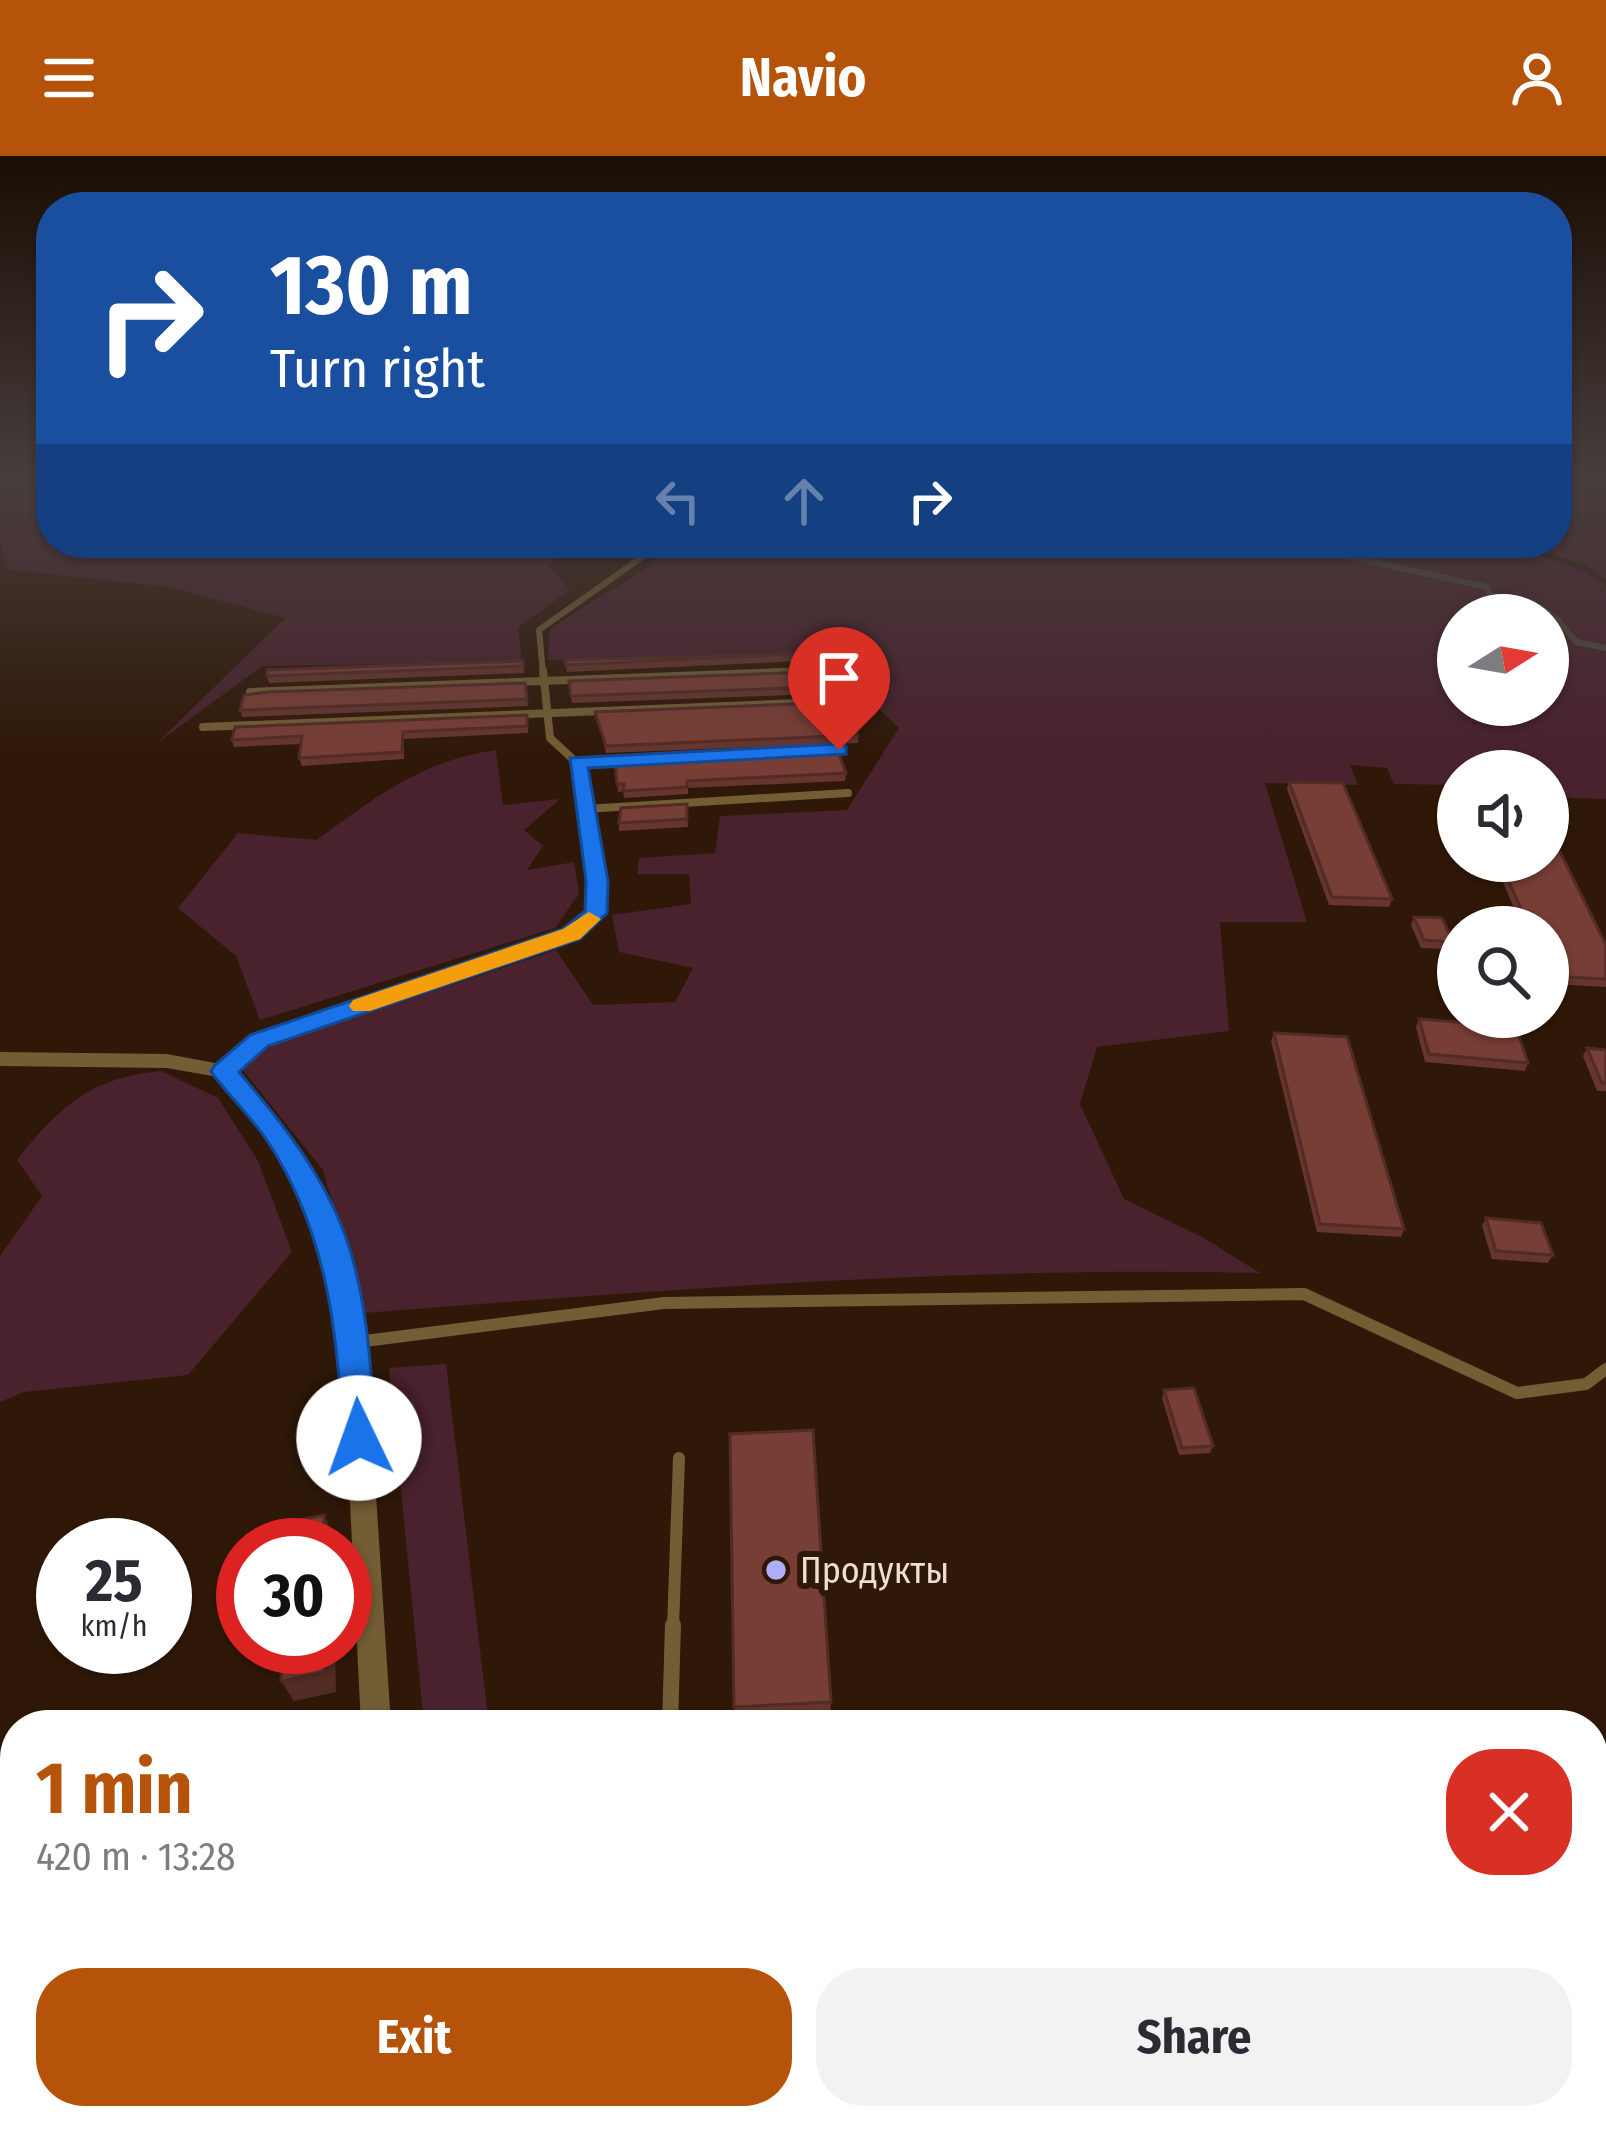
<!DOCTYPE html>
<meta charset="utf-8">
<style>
body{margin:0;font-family:"Fira Sans Condensed",sans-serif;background:#f2f2f3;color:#2b2b33;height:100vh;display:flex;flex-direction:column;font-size:45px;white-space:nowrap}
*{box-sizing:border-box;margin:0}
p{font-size:39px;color:#7c7c81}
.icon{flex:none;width:66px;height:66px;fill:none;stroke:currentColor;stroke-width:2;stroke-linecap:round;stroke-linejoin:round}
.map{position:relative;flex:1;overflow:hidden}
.drawer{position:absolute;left:0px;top:1554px;width:1608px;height:420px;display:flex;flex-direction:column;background:#fff;border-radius:48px 48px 0 0;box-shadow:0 3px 9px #0004}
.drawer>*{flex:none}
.hud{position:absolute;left:36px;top:36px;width:1536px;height:366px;border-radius:48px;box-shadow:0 3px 9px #0004;background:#1a4fa0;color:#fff;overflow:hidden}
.needle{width:78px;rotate:79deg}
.fabs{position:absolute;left:1437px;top:438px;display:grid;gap:24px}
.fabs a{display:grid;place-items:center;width:132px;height:132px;border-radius:50%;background:#fff;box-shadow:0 3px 9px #0004;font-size:60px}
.speed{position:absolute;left:36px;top:1362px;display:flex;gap:24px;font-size:60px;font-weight:700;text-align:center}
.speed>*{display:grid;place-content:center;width:156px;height:156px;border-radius:50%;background:#fff;box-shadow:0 3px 9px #0004;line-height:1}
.speed small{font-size:30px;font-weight:400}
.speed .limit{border:18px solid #d22;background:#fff;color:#111}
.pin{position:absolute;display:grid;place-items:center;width:102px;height:102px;color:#fff;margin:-123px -51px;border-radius:50% 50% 50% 0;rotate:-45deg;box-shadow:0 0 12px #0007}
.pin .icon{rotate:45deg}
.me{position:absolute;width:132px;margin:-66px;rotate:357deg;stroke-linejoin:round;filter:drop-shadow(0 0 9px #0008)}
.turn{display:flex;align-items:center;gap:42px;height:252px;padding:0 36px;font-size:54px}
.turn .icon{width:156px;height:156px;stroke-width:2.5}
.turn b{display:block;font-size:84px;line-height:102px}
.lanes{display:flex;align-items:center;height:114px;padding:0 36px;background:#0003;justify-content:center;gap:60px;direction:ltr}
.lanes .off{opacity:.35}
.round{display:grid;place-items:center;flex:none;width:126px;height:126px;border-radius:48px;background:#f2f2f3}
.overview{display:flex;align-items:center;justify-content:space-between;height:204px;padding:0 36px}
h1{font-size:72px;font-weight:700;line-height:90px;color:#b45309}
.primary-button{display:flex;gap:24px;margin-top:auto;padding:24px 36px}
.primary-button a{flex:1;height:138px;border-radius:48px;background:#b45309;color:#fff;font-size:48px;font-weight:700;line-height:138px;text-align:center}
.primary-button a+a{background:#f2f2f3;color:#2b2b33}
header{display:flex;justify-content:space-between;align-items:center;height:156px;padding:0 36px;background:#b45309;color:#fff;font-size:54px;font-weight:700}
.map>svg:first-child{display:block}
.green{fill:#49222d;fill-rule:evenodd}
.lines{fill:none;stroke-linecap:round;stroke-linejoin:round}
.stream{stroke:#4e483f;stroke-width:6}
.service-far4{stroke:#725d35;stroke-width:6}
.service-far3{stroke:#725d35;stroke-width:8}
.service-far2{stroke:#725d35;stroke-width:10}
.service-far1{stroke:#725d35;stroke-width:12}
.service{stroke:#725d35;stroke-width:16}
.minor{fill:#725d35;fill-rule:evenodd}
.wall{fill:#66352e}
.shaded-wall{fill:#532b25}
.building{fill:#773e35;stroke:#532b25;stroke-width:3}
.route{fill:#1a73e8;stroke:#114b97;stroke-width:3}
.slow{fill:#f59e0b}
.poi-dot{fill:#aeaefa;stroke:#2f1807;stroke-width:4.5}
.labels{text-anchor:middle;stroke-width:12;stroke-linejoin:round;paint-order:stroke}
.near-poi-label{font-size:36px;fill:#eeded3;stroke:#2f1807;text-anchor:start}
</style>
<header><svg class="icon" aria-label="menu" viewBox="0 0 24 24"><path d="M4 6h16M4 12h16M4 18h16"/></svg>Navio<svg class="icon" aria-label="person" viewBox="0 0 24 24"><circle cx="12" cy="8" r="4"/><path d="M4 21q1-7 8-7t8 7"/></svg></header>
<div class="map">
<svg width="1606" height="1974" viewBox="0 0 1606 1974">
<rect width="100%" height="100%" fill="#2f1807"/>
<path class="green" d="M0,322h51v65h518l-20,23 21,24 -52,37 4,35 -260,4 -106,78 129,-126 -115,-31 -161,-17 -9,-28z
M1557,322h49v102l-24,-17 -68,-20h43z
M757,387h745l81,27 23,16v213l-58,-2v-26h-90v14l-64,-1 -7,-16 -37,-3 8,20 -93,-2 42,139h-87l9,109 -132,16 -17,57 44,95 78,38 58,36c-299,-7 -598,17 -896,40l-41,-143 -81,-101 30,-24 284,-95 37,55 82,-3 18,-34 -74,-16 -7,-37 79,-11 -2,-30h-52l2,-16 76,-5 5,-37 127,-6 52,-82 -73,-71 -278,3 1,-30c41,-30 86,-51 126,-83l79,6zM1458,459h90v90h-90z
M496,594l7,55 57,-6 -36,31 19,16 -16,24 47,-8 5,32 -24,34 -295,92 -24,-64 -58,-48 60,-75 79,7c58,-43 106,-80 179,-90z
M161,915l57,27 40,63 34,91 -104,123 -164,17 -24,10v-146l42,-60 -25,-36c42,-53 74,-83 144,-89z
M446,1208l43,361h-65l-35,-357z"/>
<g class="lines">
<path class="stream" d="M1287,387l200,44 3,9 40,5 27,18 19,23 30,6"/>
<path class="service-far4" d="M543,517l-4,-43 123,-87
M756,517l54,-2"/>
<path class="service-far3" d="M543,514l7,68 27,25 20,118 -1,32 -7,6
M250,536l560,-21
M203,571l648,-26
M577,607l262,-13
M585,653l263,-16"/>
<path class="service-far2" d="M224,915l35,-31 312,-106 21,-18"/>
<path class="service-far1" d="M357,1186l307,-39 640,-9 213,99 69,-9 20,-15
M673,1472l6,-170"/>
<path class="service" d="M670,1569l3,-100
M0,1897l15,-5"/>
<path class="minor" d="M0,896l167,2 64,12 58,71 52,98 25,107 25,383h-30l-19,-383 -23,-107 -48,-94 -53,-64 -51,-9 -167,-2z
M366,1959h36l-3,15h-36z"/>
</g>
<path class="wall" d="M801,498v7l-234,11 -2,-12z
M523,505l1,12 -255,10 -2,-7z
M569,525l249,6v7l-246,9z
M525,527l3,23 -286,11 -2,-7z
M595,556l263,23v8l-252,10z
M528,566v11l-124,6v20l-102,7 -3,-8 2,-14 -67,3 -2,-7z
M615,606l231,11 -1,8 -157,7v6l-64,4 -1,-7 -5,1z
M1289,626l103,117 -3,8 -60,-2 -42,-116z
M687,648l1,23 -69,4v-8z
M1494,705h54l58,84v42l-58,-3v-57h-26z
M1414,761l39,25 -4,7 -28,-1 -10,-23z
M1419,863l109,44 -3,8 -100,-9 -9,-35z
M1274,877l130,196 -3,8 -84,-5 -46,-191z
M1587,892l19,2v41h-9l-14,-35z
M1486,1062l67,37 -5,8 -56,-4 -10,-33z
M1164,1234l49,56 -3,7 -31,2 -17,-57z
M831,1546l-1,14 -94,5 -2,-14z"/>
<path class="shaded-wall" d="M324,1359l10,22v8h-10z
M324,1491h11l1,45 -42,9 -13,-20z"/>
<path class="building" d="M801,498l-235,11 -1,-5z
M523,505v5l-256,10v-6z
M809,516l5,1 4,14 -247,9 -2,-15z
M525,527l2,16 -287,11 4,-15 23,-3z
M843,546l15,33 -252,11 -11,-34z
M527,559v11l-124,6 -1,20 -103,6 3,-22 -70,4 3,-13z
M838,595l8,22 -159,8v6l-64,4 1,-7h-7l-2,-22z
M1289,626l54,1 49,116 -60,-2z
M687,648v15l-68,4 2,-15z
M1548,672l58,117v34l-56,-3 -2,-6v-43h-19l-29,-66h48z
M1414,761l28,1 11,24 -29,-2z
M1419,863l97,8 12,36 -99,-9z
M1274,877l73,4 57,192 -84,-5z
M1587,892l19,2v33h-4z
M1486,1062l55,5 12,32 -57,-4z
M1194,1232l19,58 -31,2 -18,-58z
M813,1274l18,272 -97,5 -4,-273z
M324,1359v30h-40v-22z
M282,1491h42l1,25 -44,9z
M1079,1969v5h-60z"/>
<linearGradient id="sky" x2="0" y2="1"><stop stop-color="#1a0d04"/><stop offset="0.54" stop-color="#473d3c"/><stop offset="1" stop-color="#473d3c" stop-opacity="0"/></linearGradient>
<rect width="1606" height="598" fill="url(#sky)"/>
<path class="route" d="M839,588l7,2v8l-258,14 20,113 -1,32 -27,26 -312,107 -29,26c41,48 84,102 106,163 23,64 26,136 31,203l-5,10 -12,4 -12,-4 -4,-10c-5,-105 -16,-206 -75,-296 -15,-23 -36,-43 -53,-65l-4,-6 4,-6 35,-30 313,-106 22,-18 1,-30 -16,-123z"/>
<path class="slow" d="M589,756l12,7 -21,20 -210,72h-17l-4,-5 4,-6 210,-71z"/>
<circle class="poi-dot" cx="776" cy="1414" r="12"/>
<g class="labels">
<g class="near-poi-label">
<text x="800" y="1427">Продукты</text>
</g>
</g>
</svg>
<div class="fabs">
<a><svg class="needle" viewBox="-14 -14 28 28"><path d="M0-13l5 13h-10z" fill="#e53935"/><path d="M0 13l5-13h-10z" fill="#7c7c81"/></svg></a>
<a><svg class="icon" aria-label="sound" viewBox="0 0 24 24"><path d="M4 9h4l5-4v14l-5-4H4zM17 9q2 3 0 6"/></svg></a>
<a><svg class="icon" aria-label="search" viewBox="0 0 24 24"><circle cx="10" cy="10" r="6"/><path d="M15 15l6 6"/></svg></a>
</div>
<div class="speed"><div>25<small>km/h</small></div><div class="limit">30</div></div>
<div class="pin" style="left:839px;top:594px;background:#d93025"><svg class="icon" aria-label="arrive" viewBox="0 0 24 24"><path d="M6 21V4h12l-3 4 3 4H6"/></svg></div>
<svg class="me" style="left:359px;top:1282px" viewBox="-20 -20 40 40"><circle r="19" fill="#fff"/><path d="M0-13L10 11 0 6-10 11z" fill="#1a73e8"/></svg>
<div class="hud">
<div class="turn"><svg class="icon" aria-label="right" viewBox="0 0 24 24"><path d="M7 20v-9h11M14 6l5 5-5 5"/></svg><div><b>130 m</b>Turn right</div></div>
<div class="lanes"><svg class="icon off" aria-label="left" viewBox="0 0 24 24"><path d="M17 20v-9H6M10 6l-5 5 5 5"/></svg><svg class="icon off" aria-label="ahead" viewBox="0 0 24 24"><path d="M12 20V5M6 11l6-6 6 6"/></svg><svg class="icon" aria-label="right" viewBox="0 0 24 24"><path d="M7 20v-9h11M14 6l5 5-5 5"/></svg></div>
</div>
<section class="drawer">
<div class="overview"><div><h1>1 min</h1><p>420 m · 13:28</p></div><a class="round" style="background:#d93025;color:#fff"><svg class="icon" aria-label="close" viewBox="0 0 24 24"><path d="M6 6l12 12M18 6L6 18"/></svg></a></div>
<div class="primary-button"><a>Exit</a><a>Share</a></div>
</section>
</div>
